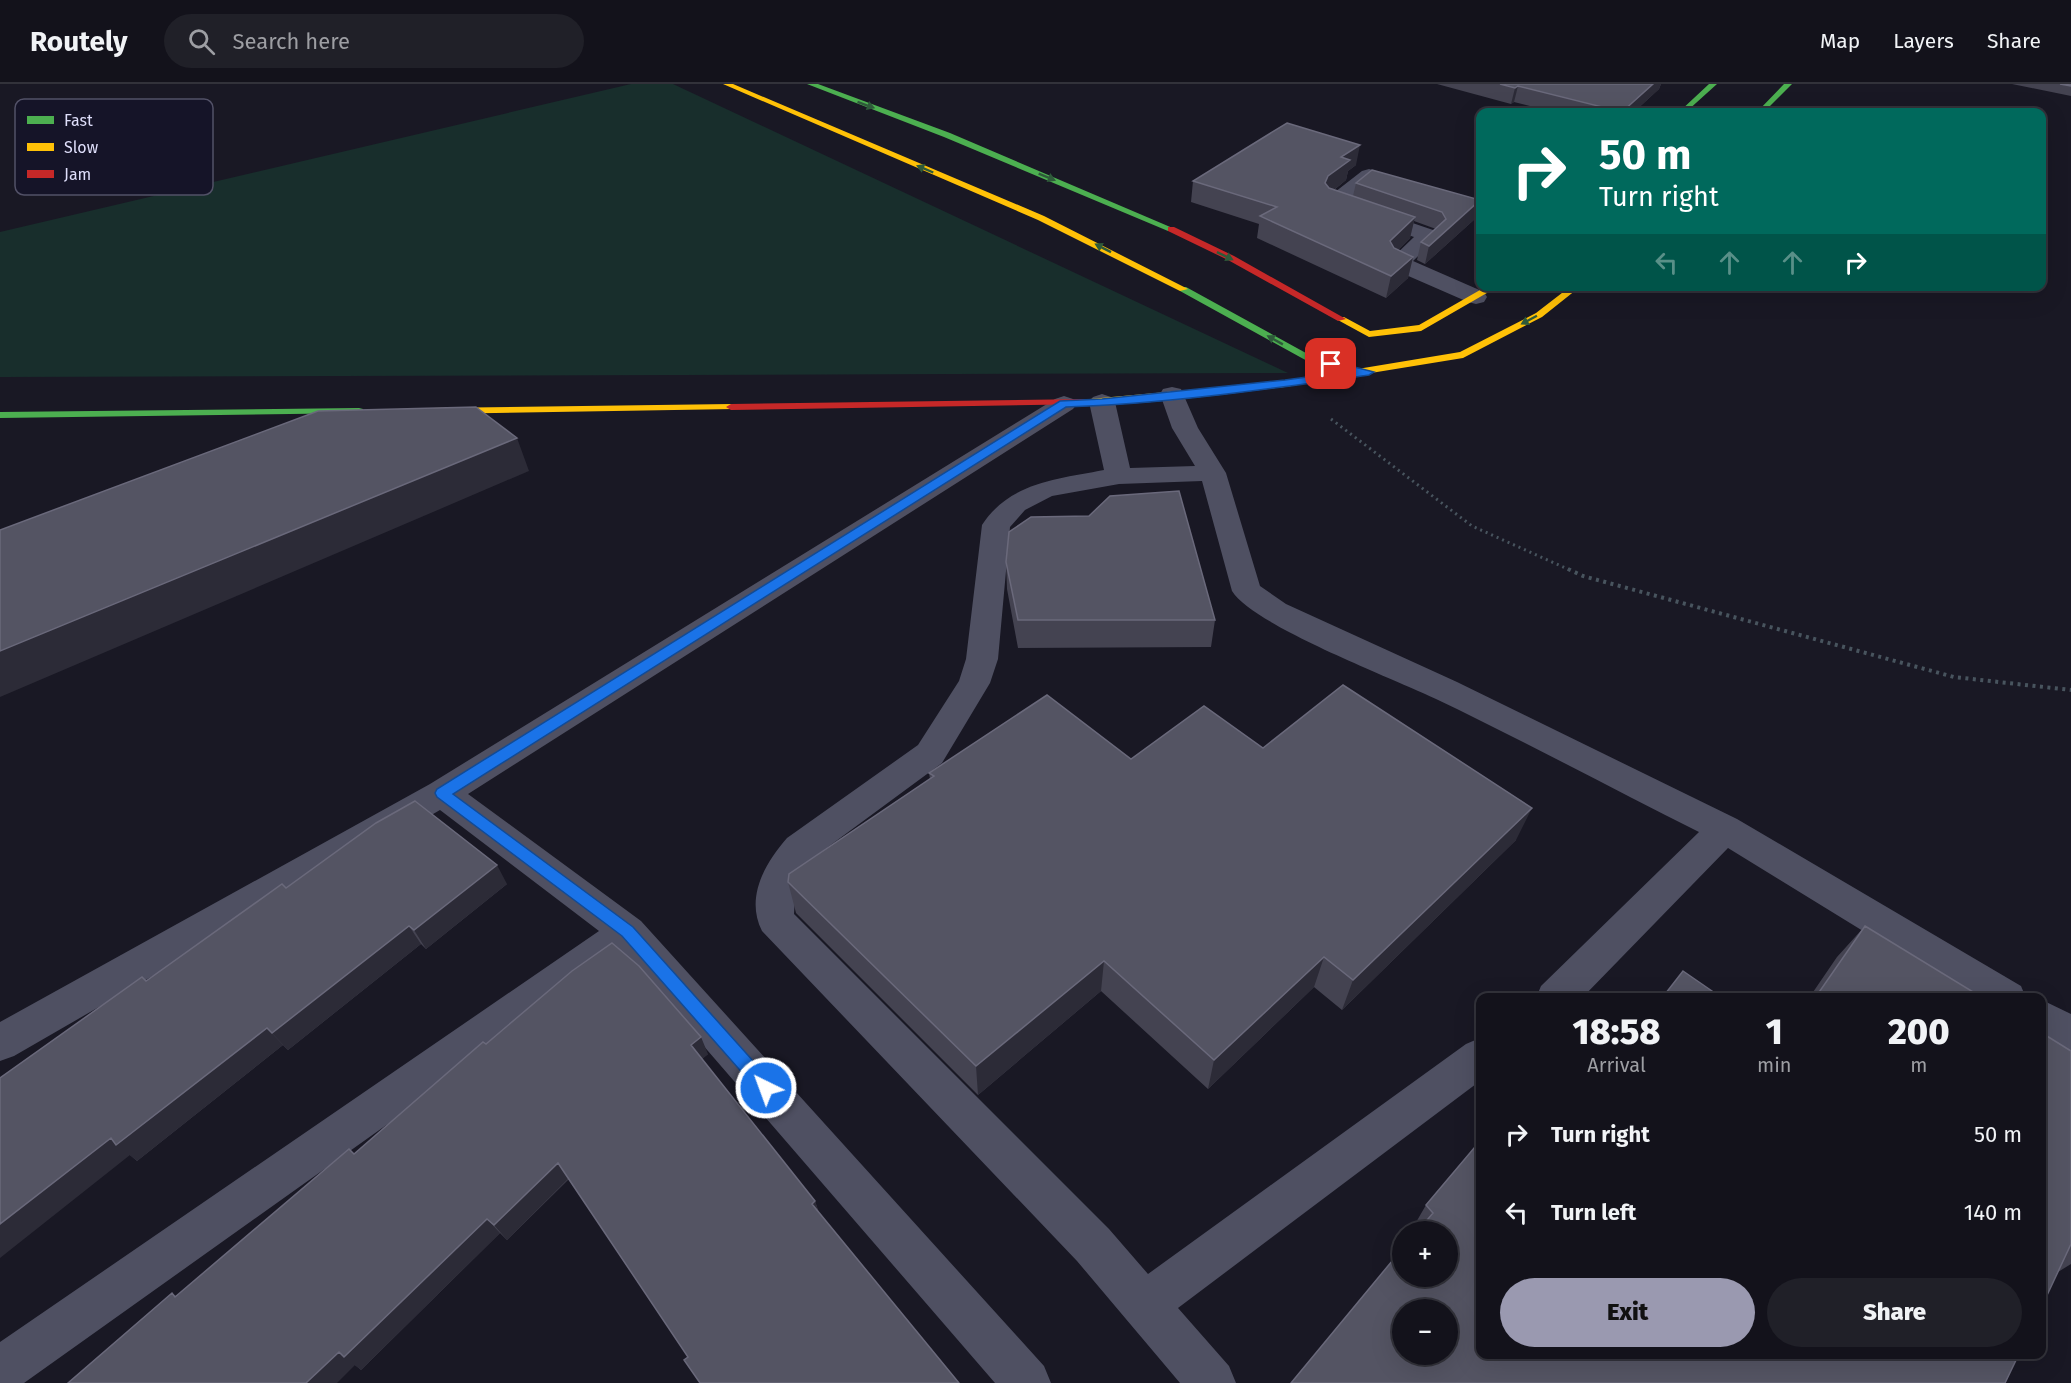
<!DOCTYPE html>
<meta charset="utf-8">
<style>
body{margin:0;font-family:"Fira Sans",sans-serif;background:#202028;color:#f1f3f6;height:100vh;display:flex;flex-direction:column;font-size:22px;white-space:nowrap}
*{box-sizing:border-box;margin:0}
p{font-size:20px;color:#9d9ea3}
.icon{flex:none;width:33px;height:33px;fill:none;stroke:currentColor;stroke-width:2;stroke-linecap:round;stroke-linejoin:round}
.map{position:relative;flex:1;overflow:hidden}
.sheet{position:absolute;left:1476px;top:909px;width:570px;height:366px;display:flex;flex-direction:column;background:#13121b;border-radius:12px;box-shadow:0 6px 24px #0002,0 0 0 2px #32323a}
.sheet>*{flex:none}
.banner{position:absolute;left:1476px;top:24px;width:570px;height:183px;border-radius:12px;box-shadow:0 6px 24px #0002,0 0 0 2px #32323a;background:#00695c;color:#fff;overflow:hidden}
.fabs{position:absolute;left:1392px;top:1137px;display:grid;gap:12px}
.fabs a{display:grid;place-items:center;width:66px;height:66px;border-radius:50%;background:#13121b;box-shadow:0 6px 24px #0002,0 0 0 2px #32323a;font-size:30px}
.pin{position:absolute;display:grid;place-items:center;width:51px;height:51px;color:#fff;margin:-26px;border-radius:12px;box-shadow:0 3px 9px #0006}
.me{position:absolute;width:66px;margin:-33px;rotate:318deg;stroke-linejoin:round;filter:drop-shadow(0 0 4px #0008)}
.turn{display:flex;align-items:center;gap:21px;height:126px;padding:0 24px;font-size:27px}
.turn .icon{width:78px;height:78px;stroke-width:2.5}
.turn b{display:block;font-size:42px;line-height:51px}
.lanes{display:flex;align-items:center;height:57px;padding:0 24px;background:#0003;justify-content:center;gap:30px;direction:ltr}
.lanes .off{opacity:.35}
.eta{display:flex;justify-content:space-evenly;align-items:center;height:102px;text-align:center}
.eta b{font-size:36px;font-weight:800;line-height:42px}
.primary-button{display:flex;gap:12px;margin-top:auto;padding:12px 24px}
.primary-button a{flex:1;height:69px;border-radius:36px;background:#9a99b0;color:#111;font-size:24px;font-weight:800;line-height:69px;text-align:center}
.primary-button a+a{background:#202028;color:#f1f3f6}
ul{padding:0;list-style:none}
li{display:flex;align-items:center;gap:18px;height:78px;padding:0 24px}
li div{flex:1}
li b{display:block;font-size:22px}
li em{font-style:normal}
header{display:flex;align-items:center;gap:36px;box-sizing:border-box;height:84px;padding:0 30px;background:#13121b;border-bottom:2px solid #32323a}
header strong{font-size:28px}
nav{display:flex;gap:33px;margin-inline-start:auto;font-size:21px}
.search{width:420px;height:54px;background:#202028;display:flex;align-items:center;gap:15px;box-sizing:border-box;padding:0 21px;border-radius:33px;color:#9d9ea3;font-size:22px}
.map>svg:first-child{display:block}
.green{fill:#182e2c}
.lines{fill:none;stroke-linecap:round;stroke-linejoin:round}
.path-far1{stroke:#48545e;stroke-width:3;stroke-dasharray:2 4;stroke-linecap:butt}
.path{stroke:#48545e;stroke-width:4;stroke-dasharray:3 4.5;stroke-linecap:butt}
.lane{fill:#4f5062;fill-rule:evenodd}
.street{fill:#4f5062;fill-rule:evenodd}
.fast{fill:#4caf50;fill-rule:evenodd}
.slow{fill:#ffc107;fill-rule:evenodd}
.jam{fill:#c62828;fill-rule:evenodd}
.wall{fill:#444351}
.shaded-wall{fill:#2c2b37}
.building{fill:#545463;stroke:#6a697b;stroke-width:1.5;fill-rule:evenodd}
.oneway{fill:#2e5a3a}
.route{fill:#1a73e8;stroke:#114b97;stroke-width:1.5}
.key{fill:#151428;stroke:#525167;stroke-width:1.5}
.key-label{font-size:16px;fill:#dfdffb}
</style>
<header>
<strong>Routely</strong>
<div class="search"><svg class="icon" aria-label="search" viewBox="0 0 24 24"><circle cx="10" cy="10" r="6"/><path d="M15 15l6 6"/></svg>Search here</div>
<nav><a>Map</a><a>Layers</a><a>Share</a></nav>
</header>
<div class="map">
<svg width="2071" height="1299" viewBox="0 0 2071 1299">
<rect width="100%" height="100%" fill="#191824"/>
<path class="green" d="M631,0h42l615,289 -1288,4v-145z"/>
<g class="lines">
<path class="path-far1" d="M1331,335l141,107 100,45"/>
<path class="path" d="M1568,485l15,7 371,101 117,13"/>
<path class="lane" d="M1369,85l7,2 3,4 -31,26 88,30 4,4 -27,26 71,31 3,5 -3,5 -8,2 -8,-2 -78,-34 -3,-5 27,-26 -88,-30 -3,-4 3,-4 36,-28z"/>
<path class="street" d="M1172,303l9,2 17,39 28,45 34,113 26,18 171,78 280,137 284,167 5,12h-54l-244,-150 -146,150h-46l5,-12 158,-154c-88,-44 -175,-91 -263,-133 -43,-21 -182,-73 -204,-108l-30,-110 -83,3 -67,12 -27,14 -15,17 -12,132 -8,24 -48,80 -129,95 -9,10 -8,12 -2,34 315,315 39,45 318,-230 14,-6v43l-302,227 51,58 7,17h-56l-103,-122 -315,-330c-17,-33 3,-68 25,-93l131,-93 41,-64 7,-22 16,-134c28,-43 76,-46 122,-55l-15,-68 4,-5 9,-3 9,3 4,5 15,66 65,-2 -23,-38 -12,-34 3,-5z
M1064,312l9,3 4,5 -4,5 -605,385 173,127 403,445 7,17h-56l-370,-428 -601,428h-24v-41l599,-411 -159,-121 -426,246 -14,5v-39l430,-238 625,-385z
M2042,916l29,14v40l-29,-15z"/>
<path class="fast" d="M807,0h11l132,49 225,96 -7,2 -224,-94z
M1709,0h8l-31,28h-7z
M1784,0h8l-28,28h-7z
M1180,203h6l129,71 40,10 -5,3 -41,-9 -129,-71z
M359,324l4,1v4l-363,5v-6z"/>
<path class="slow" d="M723,0h10l311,132 144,73 -8,2 -142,-71z
M1487,202h12l-78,45 -52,6 -33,-18 8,-2 26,14 49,-6z
M1571,202h10l-39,31 -79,41 -178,29 -195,18 -5,-3 5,-3 195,-18 175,-29 76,-39z
M731,320l5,3 -1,2 -301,5 -5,-3 5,-3z"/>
<path class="jam" d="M1168,143h6l60,29 112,63 -8,2 -110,-61 -60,-29z
M1090,315l4,1v4l-363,6 -5,-3 5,-3z"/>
</g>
<path class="wall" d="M1437,0h224l-2,5 -25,23h-80l-40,-10 -3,2z
M2012,0h59v12z
M1356,81l-8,6 -2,9 -12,10 19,6 3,-13 120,35 -51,46 -8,-4 4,-18 15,-13 -22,-8 -4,17 -12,12 15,7 -5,21 -22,20 -129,-60 2,-14 -68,-22 2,-21z
M1006,478l209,58 -4,27 -193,1 -11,-59z
M1263,664l253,92 -174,170 -28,-23 -106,102 -107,-98 -123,104 -182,-182 -8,-31 142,-103 -1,-6 202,-14z
M507,800l-81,65 -5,-5 -133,106 -5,-5 -146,116 -7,-6 16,-174 140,-93z
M1865,842l118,72h-174l28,-41z
M486,960l222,10 -6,5 113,142 4,12 -131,144 -119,-178 -62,61 -7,-7 -139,137 -6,-5 -287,18 104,-90 4,3 178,-142z
M2071,967v213l-13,8z
M1426,1121l579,178 -557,-151h-37v-1z"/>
<path class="shaded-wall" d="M1653,0h8l-2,5 -25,23h-12z
M1518,2l-4,16 -3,2 4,-16z
M1360,61l-4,20 -8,6 -2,9 -21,17v-14l3,-7 13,-19z
M1480,116l-4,18 -51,46 4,-18z
M1415,133l-5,21 -25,25 5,-22z
M1413,173l-5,21 -22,20 5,-22z
M517,354l12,33 -529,226v-46z
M1532,724l-16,32 -174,170 11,-30z
M497,781l10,19 -81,65 -12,-19z
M409,842l12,18 -133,106 -16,-17z
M1324,873l-10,30 -106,102 6,-29z
M1104,877l-3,30 -123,104 -2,-29z
M267,944l16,17 -146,116 -7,-6 -130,103v-34l111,-86z
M701,953l7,17 -9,8 -8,-17z
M558,1079l11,15 -62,62 -13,-15z
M815,1117l5,15 -8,-12z
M487,1135l13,14 -139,137 -6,-5 -18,18h-31l33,-31z"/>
<path class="building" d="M1500,0h153l-31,28 -104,-26 -3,2z
M2060,0h11v2z
M1287,39l73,22 -19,12 9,3 -22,16 -3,7 4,5 86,29 -25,24 4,7 19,9 -22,19 -131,-60 17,-9 -84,-26z
M1372,86l108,30 -51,46 -8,-4 25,-23 -4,-7 -86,-29z
M476,323l41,31 -517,213v-121l318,-119z
M1179,407l36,129h-197l-12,-58 3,-30 22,-15 58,-1 21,-20z
M1343,601l189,123 -179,172 -29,-23 -110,103 -110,-99 -128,105 -188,-184 1,-8 145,-98 -5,-3 118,-78 84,64 73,-53 59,42z
M415,717l82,64 -83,65 -5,-4 -137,107 -5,-5 -151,117 -5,-7 -111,86v-146l142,-101 4,4 136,-97 4,4 90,-65z
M1865,842l118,72h-168z
M612,859l27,23 62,71 -10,8 124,156 -3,3 147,179h-259l-16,-23 4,-3 -130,-194 -64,62 -7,-6 -143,138 -5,-5 -33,31h-238l104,-90 3,4 174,-148 5,5 129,-112 3,2 86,-73z
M1683,887l39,27h-60z
M2042,949l29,18v193l-29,62z
M1480,1057v213h539l-14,29h-714l111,-134v27h46v-44h-31l16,-19 -7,-8zM1402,1226h46v44h-46z"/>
<defs><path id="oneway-solid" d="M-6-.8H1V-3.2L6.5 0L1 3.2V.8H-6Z" transform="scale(1.5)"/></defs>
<g class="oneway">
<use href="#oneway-solid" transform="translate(866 21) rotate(20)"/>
<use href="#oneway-solid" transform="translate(925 85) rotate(-157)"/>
<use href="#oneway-solid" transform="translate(1047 93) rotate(22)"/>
<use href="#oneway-solid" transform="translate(1103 164) rotate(-153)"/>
<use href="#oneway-solid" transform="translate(1225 172) rotate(26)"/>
<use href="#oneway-solid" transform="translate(1529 236) rotate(152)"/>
<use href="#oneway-solid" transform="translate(1275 256) rotate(-151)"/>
</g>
<path class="route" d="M1331,277l43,11 -5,3c-100,14 -202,29 -303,32l-613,387 180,133 139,155 3,6 -3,5 -6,3 -6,-3 -138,-157 -185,-139 -2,-4 2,-4 623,-388 42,-2 183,-19 66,-9 -24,-5v-4z"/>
<rect x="15" y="15" width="198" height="96" rx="9" class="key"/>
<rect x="27" y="32" width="27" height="8" fill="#4caf50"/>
<rect x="27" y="59" width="27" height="8" fill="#ffc107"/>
<rect x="27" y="86" width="27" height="8" fill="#c62828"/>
<g class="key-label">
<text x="64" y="42">Fast</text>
<text x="64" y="69">Slow</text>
<text x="64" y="96">Jam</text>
</g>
</svg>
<div class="fabs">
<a>+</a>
<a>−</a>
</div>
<div class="pin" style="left:1331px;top:280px;background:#d93025"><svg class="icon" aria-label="arrive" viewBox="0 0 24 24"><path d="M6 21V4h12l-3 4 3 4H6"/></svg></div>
<svg class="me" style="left:766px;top:1004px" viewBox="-20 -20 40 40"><circle r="17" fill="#1a73e8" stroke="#fff" stroke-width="3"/><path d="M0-11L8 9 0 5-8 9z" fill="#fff"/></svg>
<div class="banner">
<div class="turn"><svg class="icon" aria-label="right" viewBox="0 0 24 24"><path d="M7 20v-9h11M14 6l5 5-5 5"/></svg><div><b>50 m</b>Turn right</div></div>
<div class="lanes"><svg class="icon off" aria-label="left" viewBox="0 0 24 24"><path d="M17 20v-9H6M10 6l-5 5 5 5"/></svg><svg class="icon off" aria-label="ahead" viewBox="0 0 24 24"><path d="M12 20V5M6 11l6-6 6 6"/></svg><svg class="icon off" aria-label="ahead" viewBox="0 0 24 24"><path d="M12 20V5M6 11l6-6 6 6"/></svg><svg class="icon" aria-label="right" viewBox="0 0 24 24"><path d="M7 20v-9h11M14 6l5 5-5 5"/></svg></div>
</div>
<section class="sheet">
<div class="eta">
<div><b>18:58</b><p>Arrival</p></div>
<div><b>1</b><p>min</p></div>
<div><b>200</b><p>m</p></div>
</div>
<ul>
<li><svg class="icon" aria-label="right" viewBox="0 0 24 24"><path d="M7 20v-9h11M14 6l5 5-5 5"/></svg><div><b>Turn right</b></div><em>50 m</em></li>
<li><svg class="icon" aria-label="left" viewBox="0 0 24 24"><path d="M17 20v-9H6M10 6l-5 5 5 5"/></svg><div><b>Turn left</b></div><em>140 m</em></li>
</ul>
<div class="primary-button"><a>Exit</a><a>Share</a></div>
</section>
</div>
